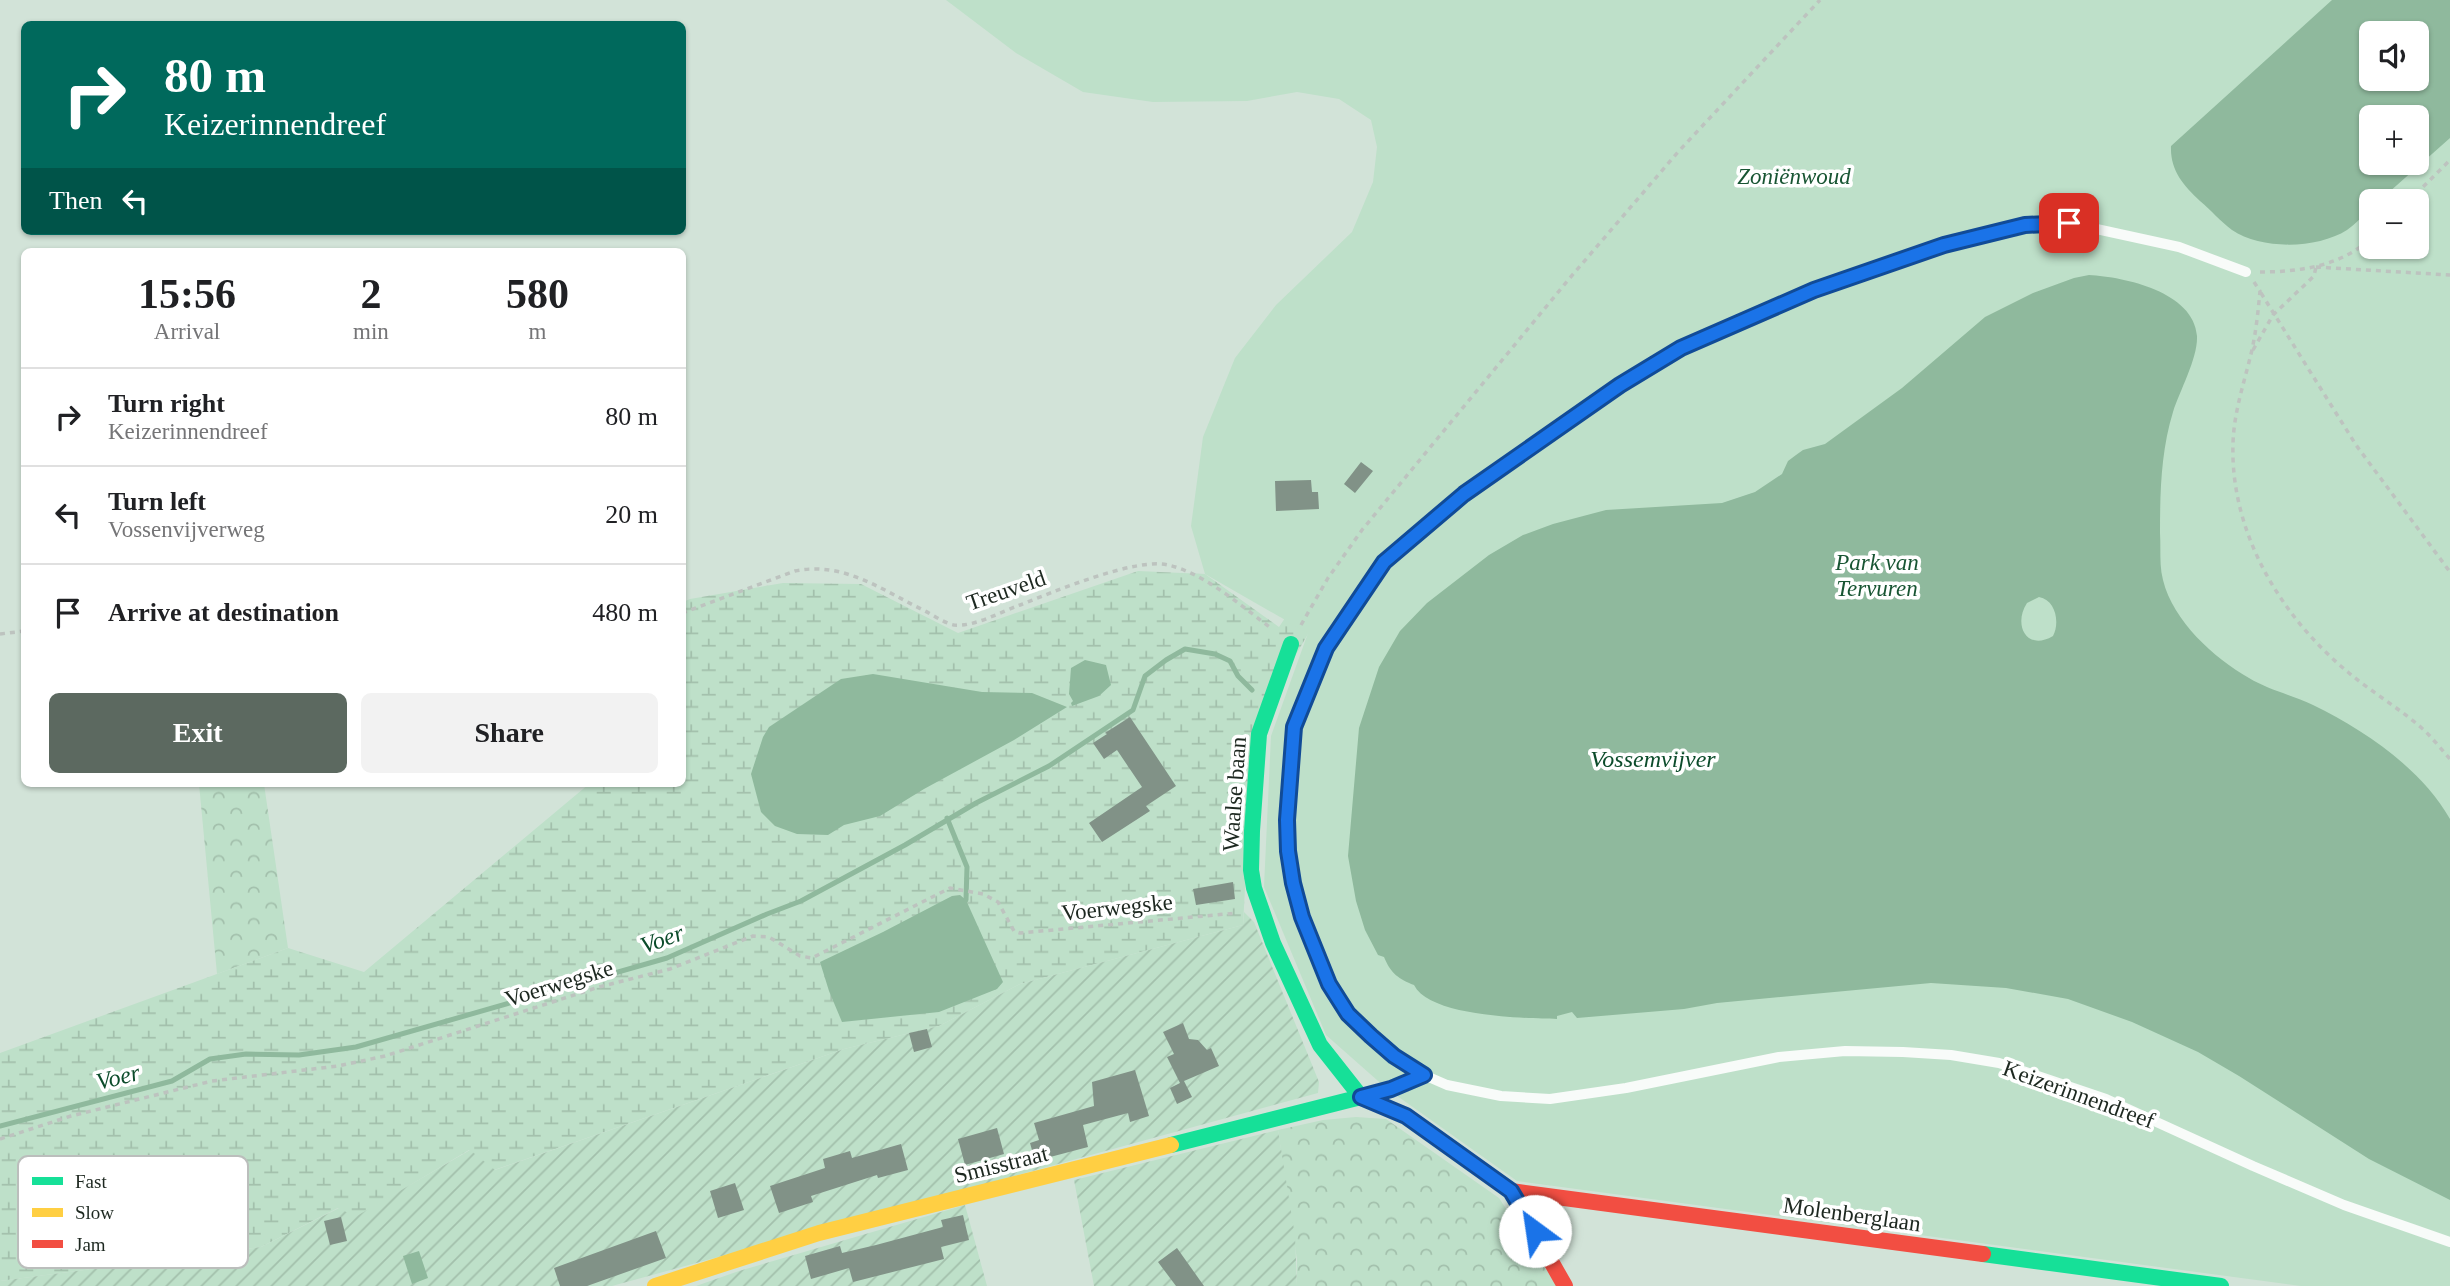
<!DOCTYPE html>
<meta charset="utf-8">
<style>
body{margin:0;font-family:Georgia,serif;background:#f2f2f2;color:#202124;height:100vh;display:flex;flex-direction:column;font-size:26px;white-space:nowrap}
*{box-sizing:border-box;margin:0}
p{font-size:23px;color:#757577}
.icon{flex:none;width:38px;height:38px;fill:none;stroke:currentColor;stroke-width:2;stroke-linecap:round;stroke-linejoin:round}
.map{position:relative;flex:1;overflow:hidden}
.drawer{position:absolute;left:21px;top:248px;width:665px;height:539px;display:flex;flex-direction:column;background:#fff;border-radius:10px;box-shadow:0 2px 5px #0004}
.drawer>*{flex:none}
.hud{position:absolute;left:21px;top:21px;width:665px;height:214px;border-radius:10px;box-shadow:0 2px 5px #0004;background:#00695c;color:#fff;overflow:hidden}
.fabs{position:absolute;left:2359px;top:21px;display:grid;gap:14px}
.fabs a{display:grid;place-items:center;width:70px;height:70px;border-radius:10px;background:#fff;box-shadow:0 2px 5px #0004;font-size:35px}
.pin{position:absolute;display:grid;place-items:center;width:60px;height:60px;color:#fff;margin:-30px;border-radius:14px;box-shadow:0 4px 10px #0006}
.me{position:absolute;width:77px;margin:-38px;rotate:329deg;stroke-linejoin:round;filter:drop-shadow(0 0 5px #0008)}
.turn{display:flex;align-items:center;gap:24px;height:147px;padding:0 28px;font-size:32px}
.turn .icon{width:91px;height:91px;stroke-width:2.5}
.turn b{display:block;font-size:49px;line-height:60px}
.then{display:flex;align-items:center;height:66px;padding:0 28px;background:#0003;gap:14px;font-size:26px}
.eta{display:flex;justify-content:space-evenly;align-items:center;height:119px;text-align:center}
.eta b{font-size:42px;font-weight:600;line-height:49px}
.primary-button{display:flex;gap:14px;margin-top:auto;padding:14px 28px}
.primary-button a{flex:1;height:80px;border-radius:10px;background:#5c6960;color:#fff;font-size:28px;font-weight:600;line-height:80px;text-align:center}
.primary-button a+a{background:#f2f2f2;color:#202124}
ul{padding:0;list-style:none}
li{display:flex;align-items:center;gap:21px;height:98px;padding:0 28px;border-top:2px solid #e0e0e0}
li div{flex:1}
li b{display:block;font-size:26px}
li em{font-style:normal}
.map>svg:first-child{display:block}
.forest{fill:url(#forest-crowns)}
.wetland{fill:url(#wetland-marsh)}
.park{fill:#bee0c9;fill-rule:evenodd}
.garden{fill:url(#garden-furrows)}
.water{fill:#8fb99d;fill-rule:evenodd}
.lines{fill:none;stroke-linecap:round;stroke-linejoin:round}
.stream{stroke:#8fb99d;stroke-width:5}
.building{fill:#819287}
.path{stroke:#bdc3bf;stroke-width:3.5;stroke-dasharray:5 5;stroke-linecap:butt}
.lane{stroke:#f8fbf9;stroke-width:10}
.fast{stroke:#16e098;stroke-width:16}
.slow{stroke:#ffcf43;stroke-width:16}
.jam{stroke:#f24e42;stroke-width:16}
.route-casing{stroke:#114b97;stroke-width:18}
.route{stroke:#1a73e8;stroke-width:12}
.labels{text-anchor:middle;stroke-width:7;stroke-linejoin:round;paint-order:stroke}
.park-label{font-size:23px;font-style:italic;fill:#185533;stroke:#fff}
.street-label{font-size:23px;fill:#1d2820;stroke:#fff}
.water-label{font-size:24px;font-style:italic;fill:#0c4c2b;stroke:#fff}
.key{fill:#fff;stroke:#bbbebc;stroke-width:2}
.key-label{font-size:19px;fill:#1d2820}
</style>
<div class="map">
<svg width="2450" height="1286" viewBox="0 0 2450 1286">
<defs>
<pattern id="forest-crowns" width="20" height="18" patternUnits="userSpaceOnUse" patternTransform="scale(1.75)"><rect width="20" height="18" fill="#bee0c9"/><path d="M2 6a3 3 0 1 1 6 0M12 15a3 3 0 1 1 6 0" fill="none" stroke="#a3c0ac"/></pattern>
<pattern id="wetland-marsh" width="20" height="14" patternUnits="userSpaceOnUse" patternTransform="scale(1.75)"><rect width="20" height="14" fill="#bee0c9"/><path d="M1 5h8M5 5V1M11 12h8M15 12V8" fill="none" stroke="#a3c0ac"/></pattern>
<pattern id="garden-furrows" width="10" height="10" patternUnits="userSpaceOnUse" patternTransform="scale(1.75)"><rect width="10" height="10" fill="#bee0c9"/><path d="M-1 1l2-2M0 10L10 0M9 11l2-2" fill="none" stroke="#a3c0ac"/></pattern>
</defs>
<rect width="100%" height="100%" fill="#d2e3d8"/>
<path class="forest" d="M199,784h65l24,164 -71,26z
M1356,1117l30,2 113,79 58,88h-260v-26l-19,-130 45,-10z"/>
<path class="wetland" d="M1355,554l-101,172 -11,199 -223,59 -81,42 -95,23 -350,121 -25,-20 -114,68 -17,-10 -77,39 -261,34v-228l288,-105 76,24 225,-188h93l1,-182 7,-3 93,-16 78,1 97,49 180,-62 67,3 74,53 38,-57z"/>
<path class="park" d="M946,0h1504v1286h-149l-784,-105 -131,-93 -60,-53 -62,-148 7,-151 37,-103 -103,-59 -14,-48 12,-89 32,-79 41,-53 76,-73 21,-50 4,-35 -6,-27 -32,-21 -42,-7 -50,9 -94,1 -70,-10 -67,-39zM2371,33h46v46h-46zM2371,117h46v46h-46zM2371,201h46v46h-46z"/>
<path class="garden" d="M1244,912l10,10 65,160 -1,11 -706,193h-612v-5l261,-34 78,-39 16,9 115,-67 25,20 349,-121 95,-23 81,-42 223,-59z
M1278,1130l17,106 2,50h-203l-20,-106z
M965,1205l22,81h-291l43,-15z"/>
<path class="water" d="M2332,0h118v138l-71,63h-8v7c-8,7 -15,16 -24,22 -30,19 -85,20 -115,0 -11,-8 -21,-20 -32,-29 -17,-16 -30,-31 -29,-55zM2371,33h46v46h-46zM2417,117v46h-46v-46z
M2089,275c36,2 105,17 108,61 1,22 -17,54 -24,76 -12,39 -13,80 -13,121 1,15 -1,32 3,47 10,41 51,78 86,98 20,12 43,17 64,27 51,25 108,63 137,114v381l-81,-41 -130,-83 -41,-24 -66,-30 -64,-23 -62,-11 -75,-5 -214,20 -33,6 -107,9 -5,-6 -15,4v3c-33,-1 -127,-2 -143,-34 -15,-6 -23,-11 -30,-28l-6,-2 -13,-25 -9,-29 -8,-45 11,-128 20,-61 21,-36 27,-28 62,-48 34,-20 30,-11 53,-14 116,-7 33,-11 27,-18 6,-13 8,-6 7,-5 22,-6 77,-56 83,-71 48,-24 41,-15zM2039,597c17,3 21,26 14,39 -27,16 -40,-12 -26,-33z
M1085,660l21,5 5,20 -12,11 -27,10 -1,-3 2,-2 -4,-7 2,-26z
M873,674l109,18 50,1 35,14 -53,33 -90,49 -44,27 -36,9 -16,10 -31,-1 -22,-8 -14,-14 -10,-38 12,-37 6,-10 72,-48z
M960,895l6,5 37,82 -6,7 -58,23 -97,10 -13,-31 -9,-29 63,-30 69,-36z
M419,1251l9,27 -16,6 -9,-28z"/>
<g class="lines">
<path class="stream" d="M947,818l20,49 -1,33
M0,1126l172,-45 38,-22 36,-5 53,1 57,-8 311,-89 100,-44 34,-13 104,-56 71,-42 73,-37 84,-56 12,-34 21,-16 19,-11 30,5 15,7 8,15 14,14"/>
</g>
<path class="building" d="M1361,462l12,9 -18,22 -11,-9z
M1311,480l1,12h6l1,17 -43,2 -1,-30z
M1130,717l46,69 -30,20 4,5 -48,31 -13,-19 53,-36 -25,-37 -13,9 -11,-16 14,-9 -2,-1z
M1233,882l2,17 -39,6 -3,-16z
M1183,1023l6,16 9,1 9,10 4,-2 8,18 -35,15 8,16 -15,7 -7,-16 10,-5 -13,-26 7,-3 -11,-22z
M927,1029l5,18 -18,5 -5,-19z
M1135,1070l14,46 -19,6 -2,-9 -45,12 5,22 -53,14 -5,-18 9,-3 -5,-17 60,-17 -2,-24z
M997,1128l7,26 -39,11 -7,-26z
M901,1144l7,26 -30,8 -1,-3 -66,21 2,6 -34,11 -9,-27 55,-18 -2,-9 27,-8 2,7z
M735,1183l9,27 -26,8 -8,-27z
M963,1215l6,25 -28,7 3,12 -91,23 -4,-14 -38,11 -6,-23 35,-10 2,7 34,-8 67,-18 -2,-7z
M341,1217l6,24 -17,4 -6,-24z
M656,1231l10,27 -79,28h-27l-6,-18z
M1177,1248l27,38h-28l-18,-24z"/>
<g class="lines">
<path class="path" d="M2409,201l41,-41
M2316,267l134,8
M2260,272c39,0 82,-6 111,-34
M2254,282l6,9c-2,21 -4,42 -9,63 -7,29 -17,58 -18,89 -3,90 48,174 116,230 24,20 53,37 76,58 9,9 17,19 25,28
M2261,293l95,152 94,127
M2253,350l20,-35 41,-39 2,-9
M682,613l113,-42c49,-10 87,19 130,40 8,4 19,12 29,14 21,2 46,-13 66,-20 33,-13 116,-48 148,-40 36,8 75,42 104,64
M1301,625l27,-47 34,-48 207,-251 109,-127 142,-152
M0,634l24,-3
M0,1139l71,-23 141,-35 126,-15 47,-10 214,-69 71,-18 83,-33 16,1 31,19 12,2 138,-70 33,6 15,8 16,29 6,2 217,-20"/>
<path class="lane" d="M2246,272l-67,-25 -110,-24 -44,2 -81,20 -130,45 -133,57 -61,38 -156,109 -80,68 -58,85 -32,80 -7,93 1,31 5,32 21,67 15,34 19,30 46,42 30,19 23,10 54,11 49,3 76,-11 153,-31 66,-6 58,1 48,3 48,8 107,36 147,67 91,39 106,37
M1371,1094l20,-5 33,-14"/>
<path class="fast" d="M1291,644l-32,90 -7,97 -1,39 3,18 19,55 47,102 41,52 45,19 46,33
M1171,1145l190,-48
M1983,1254l238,32"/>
<path class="slow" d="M655,1286l164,-53 352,-88"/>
<path class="jam" d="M1452,1149l59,42 54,95
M1511,1191l472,63"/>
</g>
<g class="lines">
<g class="route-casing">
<path id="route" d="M1535,1231l-24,-40 -105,-75 -45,-19 30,-8 33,-14 -30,-19 -23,-20 -23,-22 -19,-30 -27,-67 -9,-34 -5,-32 -1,-31 7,-93 32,-79 58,-86 80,-68 156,-109 61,-37 133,-58 130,-45 81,-20 44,-2"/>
</g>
<use href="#route" class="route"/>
</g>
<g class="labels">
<g class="park-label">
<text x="1794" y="184">Zoniënwoud</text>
<text x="1877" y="570">Park van<tspan x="1877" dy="26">Tervuren</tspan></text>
</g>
<g class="street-label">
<text transform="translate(1006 590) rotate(-19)" y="8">Treuveld</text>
<text transform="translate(1234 794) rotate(-86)" y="8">Waalse baan</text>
<text transform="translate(1117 907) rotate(-6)" y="8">Voerwegske</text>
<text transform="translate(559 983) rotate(-17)" y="8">Voerwegske</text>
<text transform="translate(2079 1094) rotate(20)" y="8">Keizerinnendreef</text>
<text transform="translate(1001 1164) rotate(-14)" y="8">Smisstraat</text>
<text transform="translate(1852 1214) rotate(8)" y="8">Molenberglaan</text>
</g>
<g class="water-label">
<text x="1653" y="767">Vossemvijver</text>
<text transform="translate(662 939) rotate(-20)" y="8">Voer</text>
<text transform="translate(118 1077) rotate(-14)" y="8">Voer</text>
</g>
</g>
<rect x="18" y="1156" width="230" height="112" rx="10" class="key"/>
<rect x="32" y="1177" width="31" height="8" fill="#16e098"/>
<rect x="32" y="1208" width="31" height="9" fill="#ffcf43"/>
<rect x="32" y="1240" width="31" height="8" fill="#f24e42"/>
<g class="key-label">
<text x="75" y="1188">Fast</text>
<text x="75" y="1219">Slow</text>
<text x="75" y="1251">Jam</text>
</g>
</svg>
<div class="fabs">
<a><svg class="icon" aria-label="sound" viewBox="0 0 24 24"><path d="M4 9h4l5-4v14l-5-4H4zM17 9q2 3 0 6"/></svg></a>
<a>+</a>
<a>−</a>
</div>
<div class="pin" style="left:2069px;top:223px;background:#d93025"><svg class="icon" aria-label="arrive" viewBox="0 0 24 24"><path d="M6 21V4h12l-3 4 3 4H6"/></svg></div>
<svg class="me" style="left:1535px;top:1231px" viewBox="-20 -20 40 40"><circle r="19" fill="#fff"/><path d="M0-13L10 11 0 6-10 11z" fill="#1a73e8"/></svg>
<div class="hud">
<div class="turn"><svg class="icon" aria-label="right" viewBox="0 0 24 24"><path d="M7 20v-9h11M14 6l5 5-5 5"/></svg><div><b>80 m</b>Keizerinnendreef</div></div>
<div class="then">Then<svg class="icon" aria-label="left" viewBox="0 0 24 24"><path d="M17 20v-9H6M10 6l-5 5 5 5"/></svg></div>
</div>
<section class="drawer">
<div class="eta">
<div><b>15:56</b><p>Arrival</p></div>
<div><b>2</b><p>min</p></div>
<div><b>580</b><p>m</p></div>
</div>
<ul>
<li><svg class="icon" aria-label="right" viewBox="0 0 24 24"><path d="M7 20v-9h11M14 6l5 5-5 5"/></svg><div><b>Turn right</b><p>Keizerinnendreef</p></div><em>80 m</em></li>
<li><svg class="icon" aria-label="left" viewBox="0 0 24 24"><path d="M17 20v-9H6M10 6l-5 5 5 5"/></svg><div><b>Turn left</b><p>Vossenvijverweg</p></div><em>20 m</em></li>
<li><svg class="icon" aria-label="arrive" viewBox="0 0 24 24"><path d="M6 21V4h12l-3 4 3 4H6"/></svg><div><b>Arrive at destination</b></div><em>480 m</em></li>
</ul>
<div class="primary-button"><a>Exit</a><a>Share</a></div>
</section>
</div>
